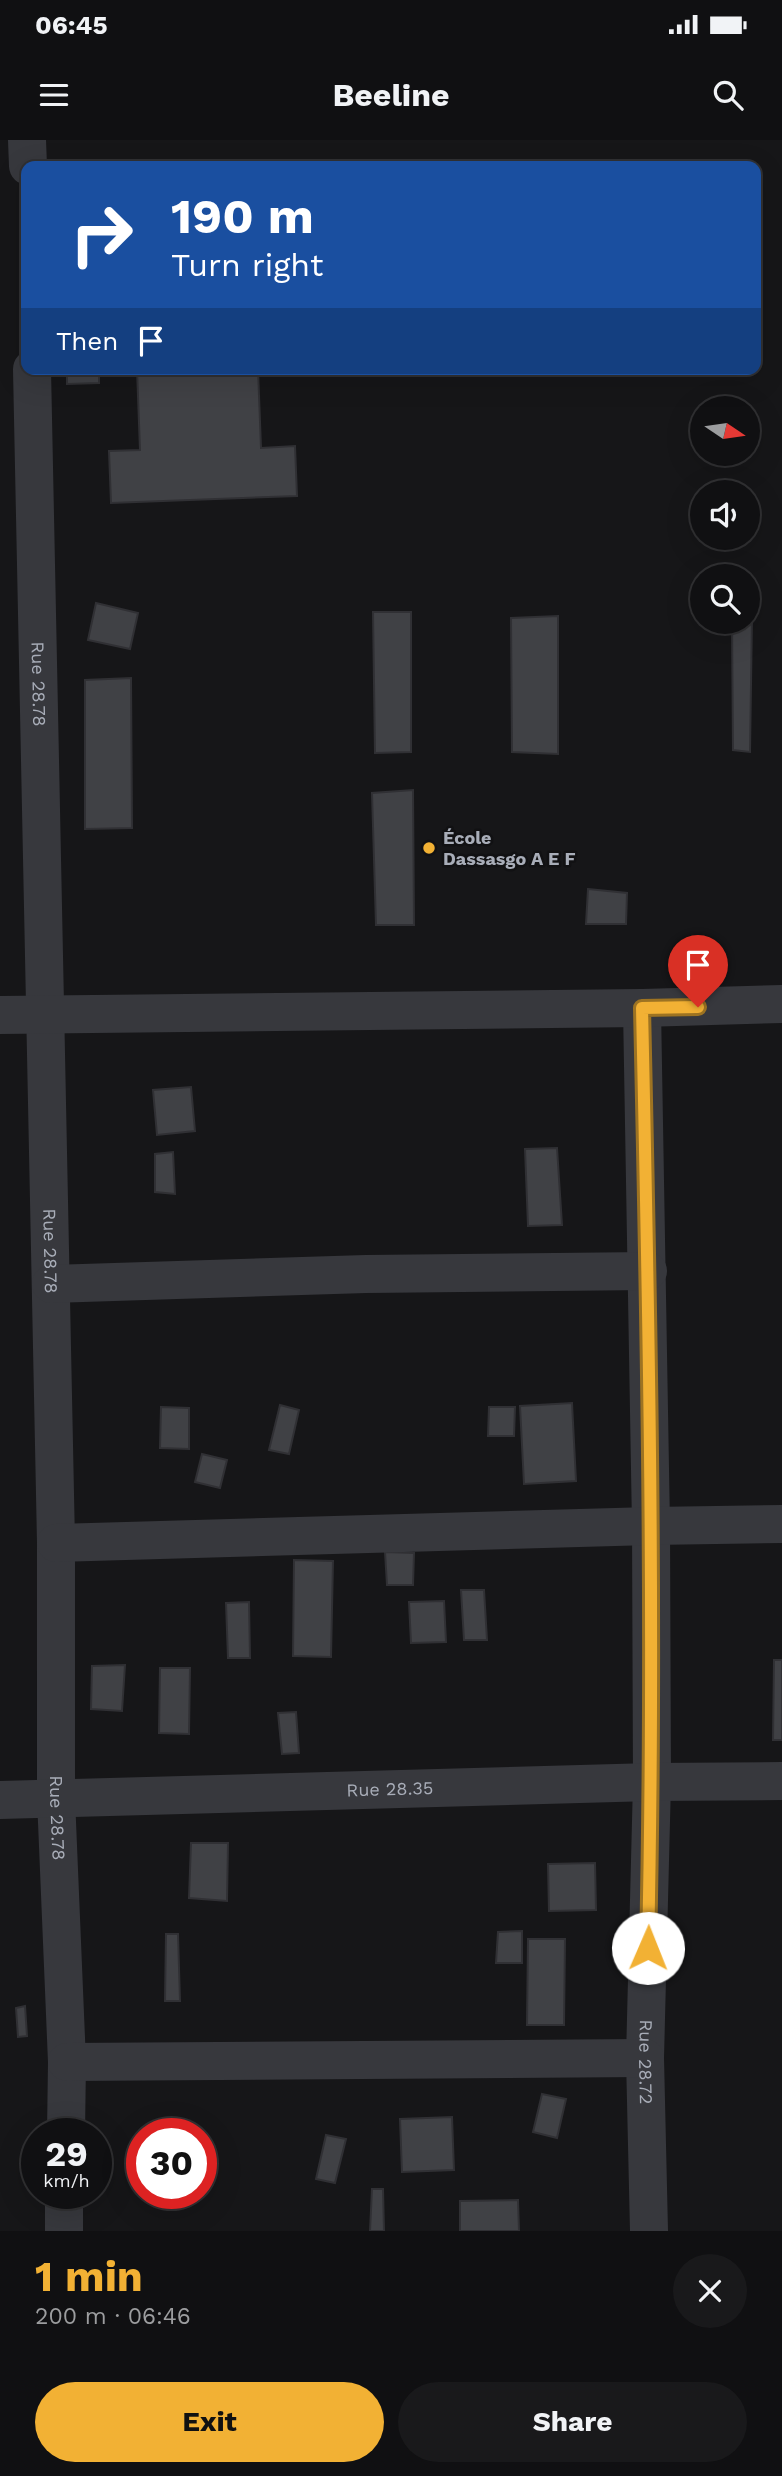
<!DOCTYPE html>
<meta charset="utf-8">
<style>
body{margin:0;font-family:"Work Sans",sans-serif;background:#19191b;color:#f1f3f6;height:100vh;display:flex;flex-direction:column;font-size:26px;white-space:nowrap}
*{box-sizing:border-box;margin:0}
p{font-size:23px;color:#9c9d9f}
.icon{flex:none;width:38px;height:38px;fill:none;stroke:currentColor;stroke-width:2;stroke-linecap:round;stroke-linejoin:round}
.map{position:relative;height:2091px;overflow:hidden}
.panel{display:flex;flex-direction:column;background:#101012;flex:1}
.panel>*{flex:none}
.top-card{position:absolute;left:21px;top:21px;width:740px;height:214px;border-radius:14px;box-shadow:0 7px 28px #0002,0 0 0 2px #303032;background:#1a4fa0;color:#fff;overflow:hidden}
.needle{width:46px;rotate:103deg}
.tools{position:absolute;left:690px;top:256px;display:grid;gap:14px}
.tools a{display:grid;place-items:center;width:70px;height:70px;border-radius:50%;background:#101012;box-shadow:0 7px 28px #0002,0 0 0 2px #303032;font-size:35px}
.speed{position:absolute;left:21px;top:1978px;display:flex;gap:14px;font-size:35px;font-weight:700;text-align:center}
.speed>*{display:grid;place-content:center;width:91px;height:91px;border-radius:50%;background:#101012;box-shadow:0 7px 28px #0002,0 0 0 2px #303032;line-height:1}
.speed small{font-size:18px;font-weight:400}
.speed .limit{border:10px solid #d22;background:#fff;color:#111}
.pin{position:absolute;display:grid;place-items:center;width:60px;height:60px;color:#fff;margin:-72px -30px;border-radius:50% 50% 50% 0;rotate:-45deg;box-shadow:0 0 7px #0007}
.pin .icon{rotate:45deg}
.me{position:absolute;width:77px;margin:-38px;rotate:1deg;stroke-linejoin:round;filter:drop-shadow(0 0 5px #0008)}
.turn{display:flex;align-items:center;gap:24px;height:147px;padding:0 35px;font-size:32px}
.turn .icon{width:91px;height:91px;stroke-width:2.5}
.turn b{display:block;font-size:49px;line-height:60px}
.then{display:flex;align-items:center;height:66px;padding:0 35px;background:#0003;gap:14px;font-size:26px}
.round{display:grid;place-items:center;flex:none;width:74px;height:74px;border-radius:37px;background:#19191b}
.summary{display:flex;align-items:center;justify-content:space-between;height:119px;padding:0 35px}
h1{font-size:42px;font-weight:700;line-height:52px;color:#f2b134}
.primary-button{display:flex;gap:14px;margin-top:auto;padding:14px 35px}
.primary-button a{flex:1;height:80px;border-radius:42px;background:#f2b134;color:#111;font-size:28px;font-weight:700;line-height:80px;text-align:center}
.primary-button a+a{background:#19191b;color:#f1f3f6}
.status{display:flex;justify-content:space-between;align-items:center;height:49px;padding:0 35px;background:#101012;direction:ltr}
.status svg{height:19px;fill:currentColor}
header{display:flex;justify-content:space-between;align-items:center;height:91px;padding:0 35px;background:#101012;font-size:32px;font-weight:700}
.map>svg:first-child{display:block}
.building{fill:#404145;stroke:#303034;stroke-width:2}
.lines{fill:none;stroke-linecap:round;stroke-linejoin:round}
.minor{stroke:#37383d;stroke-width:38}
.route-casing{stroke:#9d7322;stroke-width:18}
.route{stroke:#f2b134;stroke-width:12}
.poi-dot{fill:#f2b134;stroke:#111113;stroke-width:2.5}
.labels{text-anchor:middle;stroke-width:5;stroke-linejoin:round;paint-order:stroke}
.street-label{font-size:18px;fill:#a8adb8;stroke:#111113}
.poi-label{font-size:18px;font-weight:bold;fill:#a8adb8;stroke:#111113;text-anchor:start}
</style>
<div class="status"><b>06:45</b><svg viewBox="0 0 49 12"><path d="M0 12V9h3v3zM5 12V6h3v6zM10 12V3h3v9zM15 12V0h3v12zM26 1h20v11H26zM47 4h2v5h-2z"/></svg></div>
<header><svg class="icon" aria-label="menu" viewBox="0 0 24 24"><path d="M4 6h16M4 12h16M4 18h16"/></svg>Beeline<svg class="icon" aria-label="search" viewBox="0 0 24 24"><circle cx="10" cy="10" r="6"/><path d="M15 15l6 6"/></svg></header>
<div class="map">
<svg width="782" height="2091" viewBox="0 0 782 2091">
<rect width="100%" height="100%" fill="#161618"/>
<path class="building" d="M109,20v6h-47v-4z
M67,229h32v14l-32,1z
M137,229h121l3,79 34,-2 2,50 -186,7 -2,-52 31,-1z
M96,463l42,10 -8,36 -42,-9z
M373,472h38v140l-36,1z
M558,476v138l-46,-2 -1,-134z
M752,477l-2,135 -17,-2 -1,-129h15v-3z
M131,538l1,150 -47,1v-149z
M413,650l1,135h-38l-4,-132z
M588,749l39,4 -1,31h-40z
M191,947l4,44 -38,4 -4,-45z
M557,1008l5,77 -34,1 -3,-77z
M173,1012l2,42 -20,-2v-38z
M572,1263l4,78 -52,3 -4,-78z
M280,1265l19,5 -10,44 -20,-4z
M161,1267l28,1v41l-29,-1z
M489,1267h26l-1,29h-26z
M202,1314l25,6 -7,28 -25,-6z
M385,1412l29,1 -1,32h-26z
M294,1420l39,1 -2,96 -38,-1z
M461,1450h23l3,50h-23z
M444,1461l2,41 -35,1 -2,-41z
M249,1462l1,56h-22l-2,-55z
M774,1520h8v80h-9z
M125,1525l-3,46 -31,-2 1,-43z
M160,1528h30l-1,66 -30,-1z
M296,1572l3,41 -17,1 -4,-41z
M191,1703h37l-1,58 -38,-3z
M595,1723l1,47 -47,1 -1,-47z
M522,1791v32h-26l2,-31z
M166,1794h12l2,67h-15z
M528,1799h37l-1,86h-37z
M25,1866l2,30 -9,1 -2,-29z
M542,1954l24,5 -9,39 -24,-6z
M452,1977l2,53 -52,2 -2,-53z
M326,1995l20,4 -11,44 -19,-4z
M372,2049h11l1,42h-14z
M518,2060l1,31h-59v-30z"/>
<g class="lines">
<g class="minor">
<path d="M27,0l1,26"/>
<path id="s1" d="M32,229l24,1174v255l11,264 -1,71"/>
<path id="s2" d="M642,868l9,518 1,256 -7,276 4,173"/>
<path d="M0,875l642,-7 140,-4"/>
<path d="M51,1144l315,-10 282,-3"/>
<path d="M56,1403l595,-17 131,-2"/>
<path id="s3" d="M0,1660l652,-18 130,-1"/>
<path d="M67,1922l578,-4"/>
<path d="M64,2091v-38"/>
</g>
</g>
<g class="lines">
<g class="route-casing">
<path id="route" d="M648,1808c7,-313 1,-627 -6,-940l56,-1"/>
</g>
<use href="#route" class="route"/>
</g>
<circle class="poi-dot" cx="429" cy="708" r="7"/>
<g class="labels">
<g class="street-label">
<text dy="6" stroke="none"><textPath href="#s1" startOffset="315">Rue 28.78</textPath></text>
<text dy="6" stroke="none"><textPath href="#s1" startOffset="882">Rue 28.78</textPath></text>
<text dy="6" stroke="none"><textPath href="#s3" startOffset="390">Rue 28.35</textPath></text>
<text dy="6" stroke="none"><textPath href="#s1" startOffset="1449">Rue 28.78</textPath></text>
<text dy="6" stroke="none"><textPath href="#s2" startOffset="1054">Rue 28.72</textPath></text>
</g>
<g class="poi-label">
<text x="443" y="704">École<tspan x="443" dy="21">Dassasgo A E F</tspan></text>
</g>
</g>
</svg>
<div class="tools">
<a><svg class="needle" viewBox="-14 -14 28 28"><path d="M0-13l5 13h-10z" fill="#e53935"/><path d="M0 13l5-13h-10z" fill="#9c9d9f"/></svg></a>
<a><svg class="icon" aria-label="sound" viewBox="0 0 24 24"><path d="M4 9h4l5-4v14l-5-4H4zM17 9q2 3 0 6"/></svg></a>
<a><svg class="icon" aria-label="search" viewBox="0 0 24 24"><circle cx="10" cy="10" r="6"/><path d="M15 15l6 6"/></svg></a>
</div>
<div class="speed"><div>29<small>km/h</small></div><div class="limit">30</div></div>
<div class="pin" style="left:698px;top:867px;background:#d93025"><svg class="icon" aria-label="arrive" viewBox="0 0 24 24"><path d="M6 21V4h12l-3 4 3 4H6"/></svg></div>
<svg class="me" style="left:648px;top:1808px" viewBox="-20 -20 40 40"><circle r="19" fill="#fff"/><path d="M0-13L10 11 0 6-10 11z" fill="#f2b134"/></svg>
<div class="top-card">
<div class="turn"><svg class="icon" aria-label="right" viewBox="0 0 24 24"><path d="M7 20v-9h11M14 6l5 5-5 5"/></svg><div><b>190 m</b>Turn right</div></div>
<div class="then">Then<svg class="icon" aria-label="arrive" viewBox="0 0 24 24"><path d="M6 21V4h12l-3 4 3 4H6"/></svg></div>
</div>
</div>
<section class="panel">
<div class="summary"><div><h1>1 min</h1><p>200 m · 06:46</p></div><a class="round"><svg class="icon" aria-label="close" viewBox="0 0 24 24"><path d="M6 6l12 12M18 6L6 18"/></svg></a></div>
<div class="primary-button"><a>Exit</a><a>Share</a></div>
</section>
